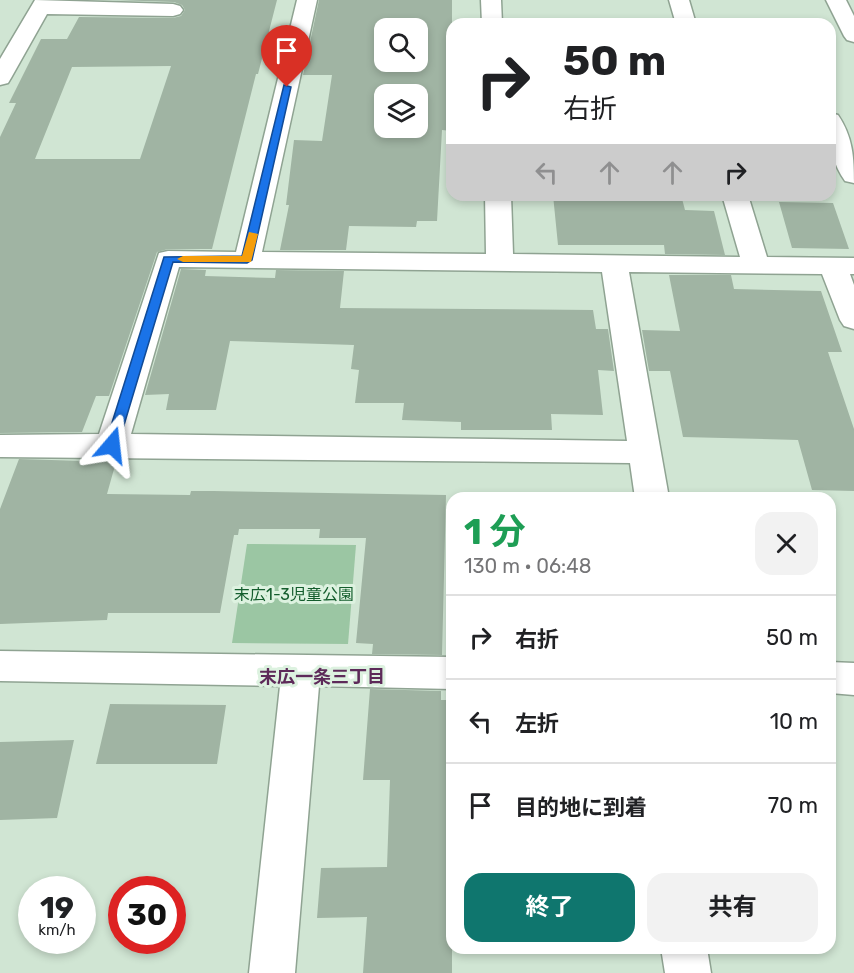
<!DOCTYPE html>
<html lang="ja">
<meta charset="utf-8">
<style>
body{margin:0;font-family:Rubik,"Noto Sans JP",sans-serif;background:#f2f2f2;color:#202124;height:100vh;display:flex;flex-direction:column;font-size:22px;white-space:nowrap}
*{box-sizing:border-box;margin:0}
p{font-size:20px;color:#757577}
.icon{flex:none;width:33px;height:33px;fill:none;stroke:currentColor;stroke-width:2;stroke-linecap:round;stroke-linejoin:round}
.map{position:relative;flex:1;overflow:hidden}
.drawer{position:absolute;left:446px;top:492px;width:390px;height:462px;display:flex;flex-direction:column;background:#fff;border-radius:18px;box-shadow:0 3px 9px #0003}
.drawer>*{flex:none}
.guide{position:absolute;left:446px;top:18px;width:390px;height:183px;border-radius:18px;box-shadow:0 3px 9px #0003;background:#fff;color:#202124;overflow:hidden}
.buttons{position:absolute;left:374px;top:18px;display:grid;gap:12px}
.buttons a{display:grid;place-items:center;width:54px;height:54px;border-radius:12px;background:#fff;box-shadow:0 3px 9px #0003;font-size:30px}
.speed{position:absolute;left:18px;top:876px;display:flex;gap:12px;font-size:30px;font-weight:700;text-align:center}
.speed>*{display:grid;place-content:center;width:78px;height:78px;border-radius:50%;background:#fff;box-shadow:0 3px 9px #0003;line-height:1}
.speed small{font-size:15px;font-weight:400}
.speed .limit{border:9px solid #d22;background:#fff;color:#111}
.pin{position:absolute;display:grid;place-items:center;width:51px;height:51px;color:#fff;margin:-62px -26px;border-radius:50% 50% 50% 0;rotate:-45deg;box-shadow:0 0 6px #0007}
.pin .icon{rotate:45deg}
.me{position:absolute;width:66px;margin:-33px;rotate:17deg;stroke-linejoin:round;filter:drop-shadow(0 0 4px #0008)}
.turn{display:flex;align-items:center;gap:21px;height:126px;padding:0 18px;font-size:27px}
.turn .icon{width:78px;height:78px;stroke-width:2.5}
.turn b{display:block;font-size:42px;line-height:51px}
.lanes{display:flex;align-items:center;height:57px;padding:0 18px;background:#0003;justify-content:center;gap:30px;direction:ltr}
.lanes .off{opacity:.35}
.round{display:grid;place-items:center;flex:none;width:63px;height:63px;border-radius:18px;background:#f2f2f2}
.overview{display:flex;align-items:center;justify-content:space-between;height:102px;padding:0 18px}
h1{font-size:36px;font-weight:700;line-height:45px;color:#1e9e55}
.cta{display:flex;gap:12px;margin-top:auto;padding:12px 18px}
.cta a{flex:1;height:69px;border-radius:18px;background:#0f766e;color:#fff;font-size:24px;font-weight:700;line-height:69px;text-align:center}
.cta a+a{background:#f2f2f2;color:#202124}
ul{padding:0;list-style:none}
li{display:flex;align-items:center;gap:18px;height:84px;padding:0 18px;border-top:2px solid #e0e0e0}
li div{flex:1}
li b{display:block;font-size:22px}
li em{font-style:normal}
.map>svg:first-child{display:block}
.green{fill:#9bc6a3}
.building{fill:#a0b4a3;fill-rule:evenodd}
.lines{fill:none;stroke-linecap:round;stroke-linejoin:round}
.minor-casing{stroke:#8fa392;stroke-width:3}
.minor{fill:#fff;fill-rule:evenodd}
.route{fill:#1a73e8;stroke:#114b97;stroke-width:1.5}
.slow{fill:#f59e0b}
.labels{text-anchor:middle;stroke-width:6;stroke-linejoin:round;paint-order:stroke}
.park-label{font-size:16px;fill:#145d2d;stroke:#ddf2e0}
.neighbourhood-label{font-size:18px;font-weight:bold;fill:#5d2a59;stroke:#ddf2e0}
</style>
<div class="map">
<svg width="854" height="973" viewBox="0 0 854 973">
<rect width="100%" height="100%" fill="#d0e5d3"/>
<path class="green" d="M247,544l109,1 -8,99 -116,-1z"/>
<path class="building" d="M113,0h164l-19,74h-2l-44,175h-44l-11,3 -48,144h-13l-14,36 -82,1v-296l16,-34h-7l32,-64h26l12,-22 94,1 8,-2 4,-6 -3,-5 -8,-3zM171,66l-31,93h-105l37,-92z
M319,0h133v131l-10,-1 -5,91h-20l-1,6 -67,-1 -3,24h-66l9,-45h-3l8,-65 28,1 10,-66h-29zM384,28h33v34h-33zM384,94h33v34h-33z
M553,195h128l4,15 29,1 11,44 -60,-1 -1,-9h-106z
M779,202l54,1 16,46 -57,-1z
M181,269l25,1 -1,6 70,2 1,-8 68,1 -4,37 253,2 3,19h12l6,42 -16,-1 5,45 -52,-1 1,16h-91v-8l-59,-2 2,-17h-49l4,-33 -8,-1 3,-24 -124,-4 -14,69h-50l3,-16 -24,1z
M669,275h62l3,14 87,2 21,61h-14l26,77v62l-42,-1 -14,-50 -115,-3 -13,-66h-21l-7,-41 38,1z
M19,459l97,3 -9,32 83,1 1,-4h22l233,4 -4,160 -70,-1 1,-10 -17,-1 10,-105h-47l1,-9h-81l-1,6h-4l-14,78h-112l-1,7 -107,4v-115z
M370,689l71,2v9h11v273h-89l4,-56 -50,1 4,-50 66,-1 3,-87h-27z
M110,704l116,1 -9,59h-121z
M74,740l-17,78 -57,2v-78z"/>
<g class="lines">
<g class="minor-casing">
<path id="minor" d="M35,0l138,4 7,2 3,4 -3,4 -7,2 -126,-2 -36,64 -3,5 -8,2v-26z
M297,0h20l-55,252 224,2 -1,-59h26l2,59 227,3 -18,-62h26l19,62 87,1v16h-4l4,11v44l-10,-3 -4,-6 -18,-46 -193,-2 40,226h-34l-5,-35 -630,-6v-22l99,-1 60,-181 9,-2 68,1zM179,267l423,5 25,169 -496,-7z
M481,0h20l1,24h-20z
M669,0h20l7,24h-20z
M826,0h20l8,16v26l-7,-2 -3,-4z
M830,113l8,2c15,22 16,43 16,68l-9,-2c-14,-20 -18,-44 -15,-68z
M0,651l452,6v32l-133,-3 -24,287h-46l31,-287 -280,-5z
M830,662l24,1v32l-24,-2z
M661,948h46l4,25h-46z"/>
</g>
<use href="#minor" class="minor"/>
</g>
<path class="route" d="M284,85l7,2 -39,173 -5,3 -74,-1 -55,183 -6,4 -5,-1 -2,-3 59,-188 78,-1z"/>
<path class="slow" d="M249,232l9,2 -7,28h-68l-6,-3 6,-3h59z"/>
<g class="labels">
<g class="park-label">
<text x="294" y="600">末広1-3児童公園</text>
</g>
<g class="neighbourhood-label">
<text x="322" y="683">末広一条三丁目</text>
</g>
</g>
</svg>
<div class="buttons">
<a><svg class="icon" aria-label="search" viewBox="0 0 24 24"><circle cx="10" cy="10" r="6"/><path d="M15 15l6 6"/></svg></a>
<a><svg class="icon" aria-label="layers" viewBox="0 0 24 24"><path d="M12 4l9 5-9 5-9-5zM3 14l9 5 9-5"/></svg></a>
</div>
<div class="speed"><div>19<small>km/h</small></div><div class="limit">30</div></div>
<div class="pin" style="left:287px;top:87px;background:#d93025"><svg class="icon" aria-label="arrive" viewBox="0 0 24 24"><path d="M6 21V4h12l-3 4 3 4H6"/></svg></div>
<svg class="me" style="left:112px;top:445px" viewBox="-20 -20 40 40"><path d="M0-17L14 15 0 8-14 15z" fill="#1a73e8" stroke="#fff" stroke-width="4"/></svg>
<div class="guide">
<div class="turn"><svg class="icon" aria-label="right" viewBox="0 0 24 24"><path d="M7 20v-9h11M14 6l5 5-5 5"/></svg><div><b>50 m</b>右折</div></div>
<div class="lanes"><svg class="icon off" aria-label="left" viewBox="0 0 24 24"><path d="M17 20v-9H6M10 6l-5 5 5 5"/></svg><svg class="icon off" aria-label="ahead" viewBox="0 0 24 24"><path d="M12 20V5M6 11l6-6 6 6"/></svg><svg class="icon off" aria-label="ahead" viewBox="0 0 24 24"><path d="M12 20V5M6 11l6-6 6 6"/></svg><svg class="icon" aria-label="right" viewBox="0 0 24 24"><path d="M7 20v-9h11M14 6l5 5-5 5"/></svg></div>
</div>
<section class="drawer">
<div class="overview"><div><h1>1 分</h1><p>130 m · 06:48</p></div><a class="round"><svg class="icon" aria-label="close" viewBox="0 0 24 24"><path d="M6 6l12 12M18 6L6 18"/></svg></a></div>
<ul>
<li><svg class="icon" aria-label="right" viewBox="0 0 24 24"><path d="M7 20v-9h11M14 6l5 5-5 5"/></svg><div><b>右折</b></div><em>50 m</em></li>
<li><svg class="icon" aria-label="left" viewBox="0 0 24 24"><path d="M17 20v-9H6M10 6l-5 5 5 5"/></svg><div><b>左折</b></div><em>10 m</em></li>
<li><svg class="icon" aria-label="arrive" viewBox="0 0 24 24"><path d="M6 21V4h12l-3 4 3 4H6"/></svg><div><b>目的地に到着</b></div><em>70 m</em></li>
</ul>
<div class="cta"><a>終了</a><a>共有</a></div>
</section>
</div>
